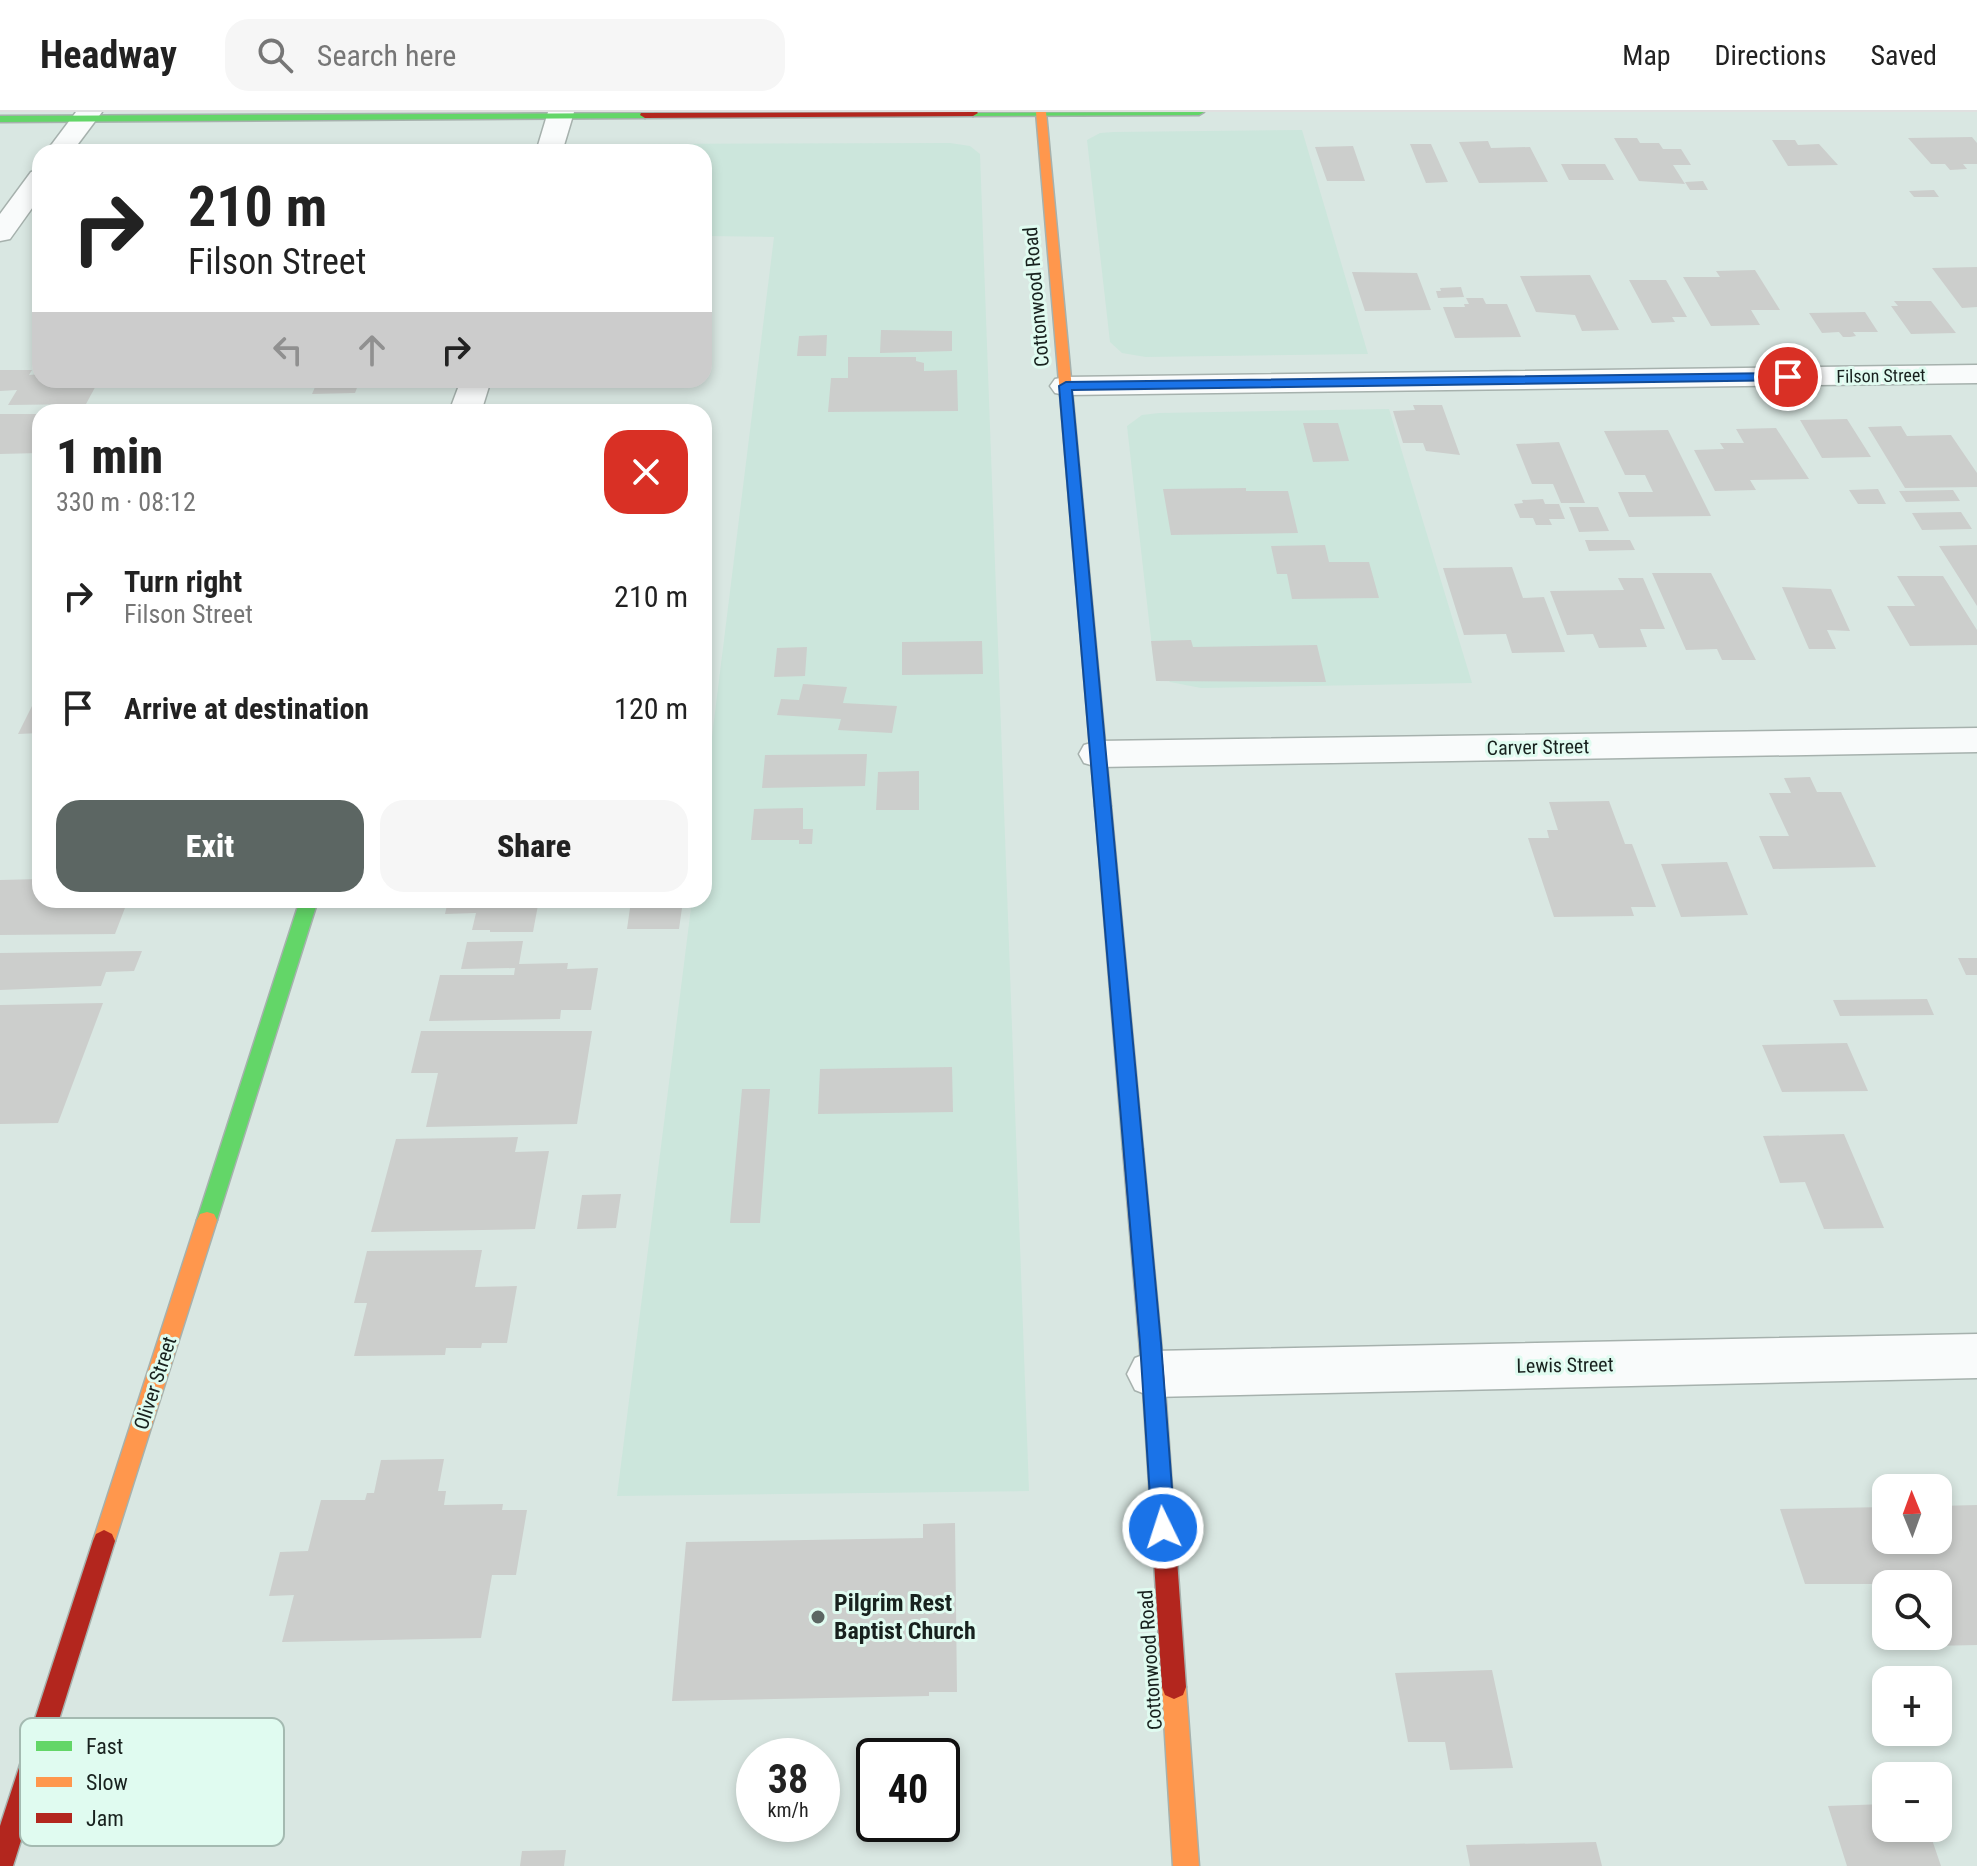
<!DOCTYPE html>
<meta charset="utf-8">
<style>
body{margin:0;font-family:"Roboto Condensed",sans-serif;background:#f6f6f6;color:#222;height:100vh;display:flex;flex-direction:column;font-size:30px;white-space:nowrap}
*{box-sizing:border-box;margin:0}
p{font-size:26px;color:#767676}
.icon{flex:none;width:44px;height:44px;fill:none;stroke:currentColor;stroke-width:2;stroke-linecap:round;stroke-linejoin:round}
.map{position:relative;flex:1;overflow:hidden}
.sheet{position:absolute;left:32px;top:292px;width:680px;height:504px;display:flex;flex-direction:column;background:#fff;border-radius:24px;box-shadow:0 4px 12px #0003}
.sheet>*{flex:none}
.banner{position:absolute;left:32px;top:32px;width:680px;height:244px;border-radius:24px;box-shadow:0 4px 12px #0003;background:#fff;color:#222;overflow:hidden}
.needle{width:52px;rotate:359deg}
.controls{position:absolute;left:1872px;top:1362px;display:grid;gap:16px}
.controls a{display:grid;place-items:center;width:80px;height:80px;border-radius:16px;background:#fff;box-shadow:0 4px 12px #0003;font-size:40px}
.speed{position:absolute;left:736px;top:1626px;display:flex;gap:16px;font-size:40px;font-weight:700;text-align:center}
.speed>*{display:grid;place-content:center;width:104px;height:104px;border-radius:50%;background:#fff;box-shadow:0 4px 12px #0003;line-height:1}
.speed small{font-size:20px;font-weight:400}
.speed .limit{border:4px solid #111;border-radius:12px;background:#fff;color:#111}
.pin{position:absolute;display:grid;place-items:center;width:68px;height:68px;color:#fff;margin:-34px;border:4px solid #fff;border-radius:50%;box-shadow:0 2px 8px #0007}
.me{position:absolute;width:88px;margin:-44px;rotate:356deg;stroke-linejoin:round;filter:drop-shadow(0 0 6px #0008)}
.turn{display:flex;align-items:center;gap:28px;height:168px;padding:0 24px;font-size:36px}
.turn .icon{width:104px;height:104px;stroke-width:2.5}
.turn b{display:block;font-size:56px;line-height:68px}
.lanes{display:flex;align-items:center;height:76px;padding:0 24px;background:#0003;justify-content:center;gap:40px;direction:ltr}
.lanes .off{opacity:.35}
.round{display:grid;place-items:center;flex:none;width:84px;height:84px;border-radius:24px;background:#f6f6f6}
.overview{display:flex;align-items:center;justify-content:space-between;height:136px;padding:0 24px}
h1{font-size:48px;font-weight:800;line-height:60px}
.action{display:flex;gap:16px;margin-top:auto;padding:16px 24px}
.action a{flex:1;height:92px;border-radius:24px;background:#5c6663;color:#fff;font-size:32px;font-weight:800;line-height:92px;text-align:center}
.action a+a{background:#f6f6f6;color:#222}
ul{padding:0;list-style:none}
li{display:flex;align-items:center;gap:24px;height:112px;padding:0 24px}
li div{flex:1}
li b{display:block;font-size:30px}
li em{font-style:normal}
header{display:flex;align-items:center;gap:48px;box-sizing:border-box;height:112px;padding:0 40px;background:#fff;border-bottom:2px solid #e0e0e0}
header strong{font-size:38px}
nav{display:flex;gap:44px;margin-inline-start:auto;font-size:28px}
.search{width:560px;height:72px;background:#f6f6f6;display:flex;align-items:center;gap:20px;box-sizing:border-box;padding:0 28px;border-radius:24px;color:#767676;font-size:30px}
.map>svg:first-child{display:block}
.built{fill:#cce6dc}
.building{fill:#cccecc}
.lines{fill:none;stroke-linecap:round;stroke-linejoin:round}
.street-casing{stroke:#a6b1ad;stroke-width:3}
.fast-casing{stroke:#a6b1ad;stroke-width:3}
.slow-casing{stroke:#a6b1ad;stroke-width:3}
.jam-casing{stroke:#a6b1ad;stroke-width:3}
.street{fill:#f9fbfb;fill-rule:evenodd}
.fast{fill:#63d668;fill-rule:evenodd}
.slow{fill:#ff974d;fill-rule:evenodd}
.jam{fill:#b3261e;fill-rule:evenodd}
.route{fill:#1a73e8;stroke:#114b97;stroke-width:2}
.poi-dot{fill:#5c6663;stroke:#e0fbf0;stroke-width:3}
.labels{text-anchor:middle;stroke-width:6;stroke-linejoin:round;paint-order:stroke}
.far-street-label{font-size:18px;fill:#18211e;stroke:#e0fbf0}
.street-label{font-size:20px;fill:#18211e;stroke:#e0fbf0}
.near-poi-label{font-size:24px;font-weight:bold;fill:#18211e;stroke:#e0fbf0;text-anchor:start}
.key{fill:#e0fbf0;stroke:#a4bab1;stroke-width:2}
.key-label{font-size:22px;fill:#18211e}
</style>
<header>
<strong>Headway</strong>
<div class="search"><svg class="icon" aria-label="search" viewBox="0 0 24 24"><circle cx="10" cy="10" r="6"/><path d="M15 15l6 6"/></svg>Search here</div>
<nav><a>Map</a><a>Directions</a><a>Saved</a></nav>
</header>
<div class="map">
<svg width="1977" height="1754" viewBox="0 0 1977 1754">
<rect width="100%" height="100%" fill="#d9e7e2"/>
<path class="built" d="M1302,18l66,224 -222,3 -24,-4 -12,-11 -23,-202 13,-7 14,-1z
M950,31l20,3 10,8 49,1337 -412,5 75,-596h12v-99l70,-564 -70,-1v-84h-103l14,-6 14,-2z
M1389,297l83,274 -271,5 -31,-6 -16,-17 -27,-239 15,-11 17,-2z"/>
<path class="building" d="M1972,25l5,6v21h-14l4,5 -17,1 -5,-6h-14l-23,-26z
M1614,26h23l3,5h19l4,6h18l10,16h-18l12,19 -46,-3z
M1772,28h23l3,5 21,-1 19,21 -50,1z
M1488,29l3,7 39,-1 18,35 -69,1 -20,-41z
M1410,32h21l17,38 -22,1z
M1353,34l12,35h-38l-12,-34z
M1561,52h44l9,16h-45z
M1703,69l5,9h-18l-5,-8z
M1934,78l5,7h-25l-5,-6z
M1977,155v40l-15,1 -30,-40z
M1755,158l25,40h-29l9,15 -49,1 -28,-49h37l-4,-6z
M1352,160l65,1 14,37 -66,1z
M1590,163l29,55 -37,1 -7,-16 -39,-3 -16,-36z
M1629,168h37l21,37h-15l3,5 -23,1z
M1461,175l3,10 -26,1 -2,-7h5l-1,-3z
M1466,186h17l3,6h21l14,33 -66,1 -12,-31h22l-1,-3h5z
M1894,189h37l25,32 -45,1 -20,-28h7z
M1865,200l13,20h-25l3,4 -6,1h-7l-4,-5 -17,1 -13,-20z
M881,218l71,1v20l-72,2z
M827,223l-1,21h-29l2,-20z
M848,245h68v4l8,2v8l33,-1 1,41 -130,1 3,-34h17z
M0,258h32l-3,5 11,-1v6h59l-13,24 -78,1 9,-15 -17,1z
M318,268h42l-5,13 -43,1z
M1413,293h29l18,50 -34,-4 -3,-8h-20l-10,-32 22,-1z
M0,302h40v39l-40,1z
M1847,307l24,38 -49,1 -22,-38z
M1303,311h35l11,38 -36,1z
M1901,314l6,10 44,-1 26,38v14l-72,1 -37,-61z
M1776,316l33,51 -59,1 6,10 -41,1 -21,-41 30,-1 -4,-6h24l-8,-14z
M1668,318l43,86 -82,1 -11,-25h35l-8,-17h-20l-21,-44z
M1559,330l26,61h-24l-8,-19h-21l-16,-40z
M1246,376v3h42l10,42 -127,2 -8,-46z
M1878,377l8,15h-28l-9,-14z
M1953,378l7,11 -54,1 -7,-11z
M1543,387l2,5h14l6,15h-16l3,6h-16l-3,-7h-13l-6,-14 9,-1 -1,-3z
M1569,395h29l11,24 -30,1z
M1961,400l11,17 -50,1 -10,-17z
M1585,428h45l5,10 -46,1z
M1325,433l4,17h40l10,36 -87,1 -5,-25h-10l-6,-28z
M1977,433v61l-38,-60z
M1512,455l11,31 21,-1 21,55 -53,1 -6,-19 -42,1 -21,-67z
M1652,461h59l45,87h-34l-5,-11 -31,1z
M1897,464h46l34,54v15l-67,1 -23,-40h28z
M1618,466h25l22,51h-25l7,18 -48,1 -6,-14 -26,1 -17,-44 74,-1z
M1782,475l49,2 19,42 -23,-1 9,19h-27z
M1191,528l2,7 124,-2 9,37 -170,-1 -5,-40z
M982,529l1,33 -81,1v-33z
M807,535l-2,29 -31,1 3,-29z
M803,572l44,3 -4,16 54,3 -5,27 -54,-3 3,-11 -64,-4 4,-16 18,1z
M37,584h3v37l-22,1z
M867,642l-2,32 -103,2 3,-33z
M919,659v39h-43l2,-38z
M1810,665l7,15h24l35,75 -103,2 -14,-33h30l-20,-43h22l-7,-15z
M1609,689l16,43h7l24,63h-25l3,9 -80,1 -26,-79h21l-2,-8h11l-9,-28z
M803,696v21h10l-1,15h-13v-4h-48l3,-31z
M1727,750l21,53 -67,2 -20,-53z
M40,767v21h88l-13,34 -115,1v-55z
M431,788h113l-1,5h-5l-5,27h-43v-2h-18l4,-17 -31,1 2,-9h-17z
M631,789h52l-4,28h-52z
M523,829l-4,23 49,-1 -1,6 31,-1 -7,42h-30l-1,9 -131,2 11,-46h74l1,-7 -54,1 6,-27z
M142,839l-8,20 -28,1 -5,14 -101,4v-37z
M1958,846h19v17h-11z
M1927,887l7,16 -94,1 -7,-16z
M103,891l-45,120 -58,1v-119z
M421,919h171l-15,93 -151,3 12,-54h-27z
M1847,931l21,48 -86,1 -20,-47z
M952,955l1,45 -135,2 2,-45z
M742,977h28l-10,134h-30z
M1844,1022l40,94 -60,1 -19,-47 -25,1 -17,-47z
M518,1025l-3,15 34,-1 -14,78 -164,3 25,-93z
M621,1082l-5,34 -39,1 5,-34z
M482,1138l-7,37 42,-1 -10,57h-25l-1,5h-35l-1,7 -91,1 13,-53h-13l13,-52z
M444,1347l-6,32h8l-2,14 59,-1 -1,6h25l-11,65h-24l-11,63 -199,4 12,-47 -25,1 11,-44 28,-1 13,-51h44l2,-7h7l7,-33z
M1977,1393v140l-45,1 -3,-10h9v-52h-133l-25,-75 106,-2v33h52v-34z
M955,1411l2,169h-28v4l-257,5 14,-159 237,-4v-14z
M1492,1558l21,98 -63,2 -5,-28h-37l-13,-69z
M1886,1692v24h42l13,38h-94l-19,-60z
M1596,1730l6,24h-132l-4,-21z
M566,1738l-2,16h-44l2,-15z"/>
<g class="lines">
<g class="street-casing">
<path id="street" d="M76,0h26l-30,40h-26z
M548,0h26l-12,40h-26z
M40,58v27l-30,42 -10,2v-27l31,-42z
M1977,253v18l-911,12 -11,-2 -5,-7 5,-7 11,-2z
M461,268h30l-10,32h-32z
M1977,616v24l-879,15 -14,-4 -5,-9 5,-9 14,-4z
M1977,1222v44l-824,19 -18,-7 -8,-16 8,-16 18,-7z"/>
</g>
<g class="fast-casing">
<path id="fast" d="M1204,0l-5,3 -226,1 -5,-3z
M649,1l1,2 -5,3 -645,4v-6z
M1103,689l8,5 32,343 -3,5h-14l-3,-5 -28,-343z
M300,788h18l-101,320 -3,6 -7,2 -7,-2 -3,-6z"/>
</g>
<g class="slow-casing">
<path id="slow" d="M1036,0h10l65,694 -8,5 -8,-5z
M207,1100l7,2 3,6 -102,321 -3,7 -8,4 -8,-4 -3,-7 104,-321 3,-6z
M1174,1563l9,4 3,8 13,179h-26l-11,-179 3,-8z"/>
</g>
<g class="jam-casing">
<path id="jam" d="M641,1l336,-1 1,1 -5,3 -328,2 -5,-3z
M1133,1029l7,3 3,5 21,225 22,313 -3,8 -9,4 -9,-4 -3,-8 -20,-313 -19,-225 3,-5z
M104,1418l8,4 3,7 -102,325h-13v-40l93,-285 3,-7z"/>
</g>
<use href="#street" class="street"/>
<use href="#fast" class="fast"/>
<use href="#slow" class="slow"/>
<use href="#jam" class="jam"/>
</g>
<path class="route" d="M1788,261l7,4 -2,3 -721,10 89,953 14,185 -3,7 -9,3 -8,-3 -3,-7 -12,-185 -81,-957 7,-4z"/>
<circle class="poi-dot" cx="818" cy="1505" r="8"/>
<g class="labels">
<g class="far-street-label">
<text transform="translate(1881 264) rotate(-1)" y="6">Filson Street</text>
</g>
<g class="street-label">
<text transform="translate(1036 185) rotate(-95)" y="7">Cottonwood Road</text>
<text transform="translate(1538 635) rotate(-1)" y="7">Carver Street</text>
<text transform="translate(1565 1253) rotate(-1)" y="7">Lewis Street</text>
<text transform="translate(155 1271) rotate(-72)" y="7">Oliver Street</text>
<text transform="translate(1150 1548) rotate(-94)" y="7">Cottonwood Road</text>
</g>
<g class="near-poi-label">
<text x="834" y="1499">Pilgrim Rest<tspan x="834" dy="28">Baptist Church</tspan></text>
</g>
</g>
<rect x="20" y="1606" width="264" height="128" rx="12" class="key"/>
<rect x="36" y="1629" width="36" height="10" fill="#63d668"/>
<rect x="36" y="1665" width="36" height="10" fill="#ff974d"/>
<rect x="36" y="1701" width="36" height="10" fill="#b3261e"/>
<g class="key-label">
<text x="86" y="1642">Fast</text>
<text x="86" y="1678">Slow</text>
<text x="86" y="1714">Jam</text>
</g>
</svg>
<div class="controls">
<a><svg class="needle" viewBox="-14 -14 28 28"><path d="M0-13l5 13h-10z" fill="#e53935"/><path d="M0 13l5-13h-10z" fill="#767676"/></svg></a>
<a><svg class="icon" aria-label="search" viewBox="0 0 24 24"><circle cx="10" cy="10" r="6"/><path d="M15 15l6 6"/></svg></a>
<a>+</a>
<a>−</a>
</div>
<div class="speed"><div>38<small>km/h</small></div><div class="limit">40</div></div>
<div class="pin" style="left:1788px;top:265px;background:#d93025"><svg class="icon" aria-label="arrive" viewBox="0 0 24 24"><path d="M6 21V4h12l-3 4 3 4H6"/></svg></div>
<svg class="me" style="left:1163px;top:1416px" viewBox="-20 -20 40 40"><circle r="17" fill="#1a73e8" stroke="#fff" stroke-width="3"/><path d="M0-11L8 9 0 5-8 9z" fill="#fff"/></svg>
<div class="banner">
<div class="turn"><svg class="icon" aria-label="right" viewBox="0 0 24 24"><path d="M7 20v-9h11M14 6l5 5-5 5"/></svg><div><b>210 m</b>Filson Street</div></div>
<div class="lanes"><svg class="icon off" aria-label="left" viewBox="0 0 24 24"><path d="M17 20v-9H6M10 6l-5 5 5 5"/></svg><svg class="icon off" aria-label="ahead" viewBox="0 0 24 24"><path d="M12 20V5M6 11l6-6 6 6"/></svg><svg class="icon" aria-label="right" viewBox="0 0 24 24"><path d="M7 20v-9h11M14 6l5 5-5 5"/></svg></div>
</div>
<section class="sheet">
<div class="overview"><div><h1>1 min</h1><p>330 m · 08:12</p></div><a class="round" style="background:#d93025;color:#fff"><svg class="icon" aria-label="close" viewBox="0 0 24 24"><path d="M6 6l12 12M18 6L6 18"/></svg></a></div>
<ul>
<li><svg class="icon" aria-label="right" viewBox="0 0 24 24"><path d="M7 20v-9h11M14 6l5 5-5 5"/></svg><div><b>Turn right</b><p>Filson Street</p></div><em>210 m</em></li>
<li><svg class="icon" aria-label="arrive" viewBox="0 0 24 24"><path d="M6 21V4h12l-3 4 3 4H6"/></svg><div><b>Arrive at destination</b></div><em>120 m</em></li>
</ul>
<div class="action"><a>Exit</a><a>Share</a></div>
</section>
</div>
